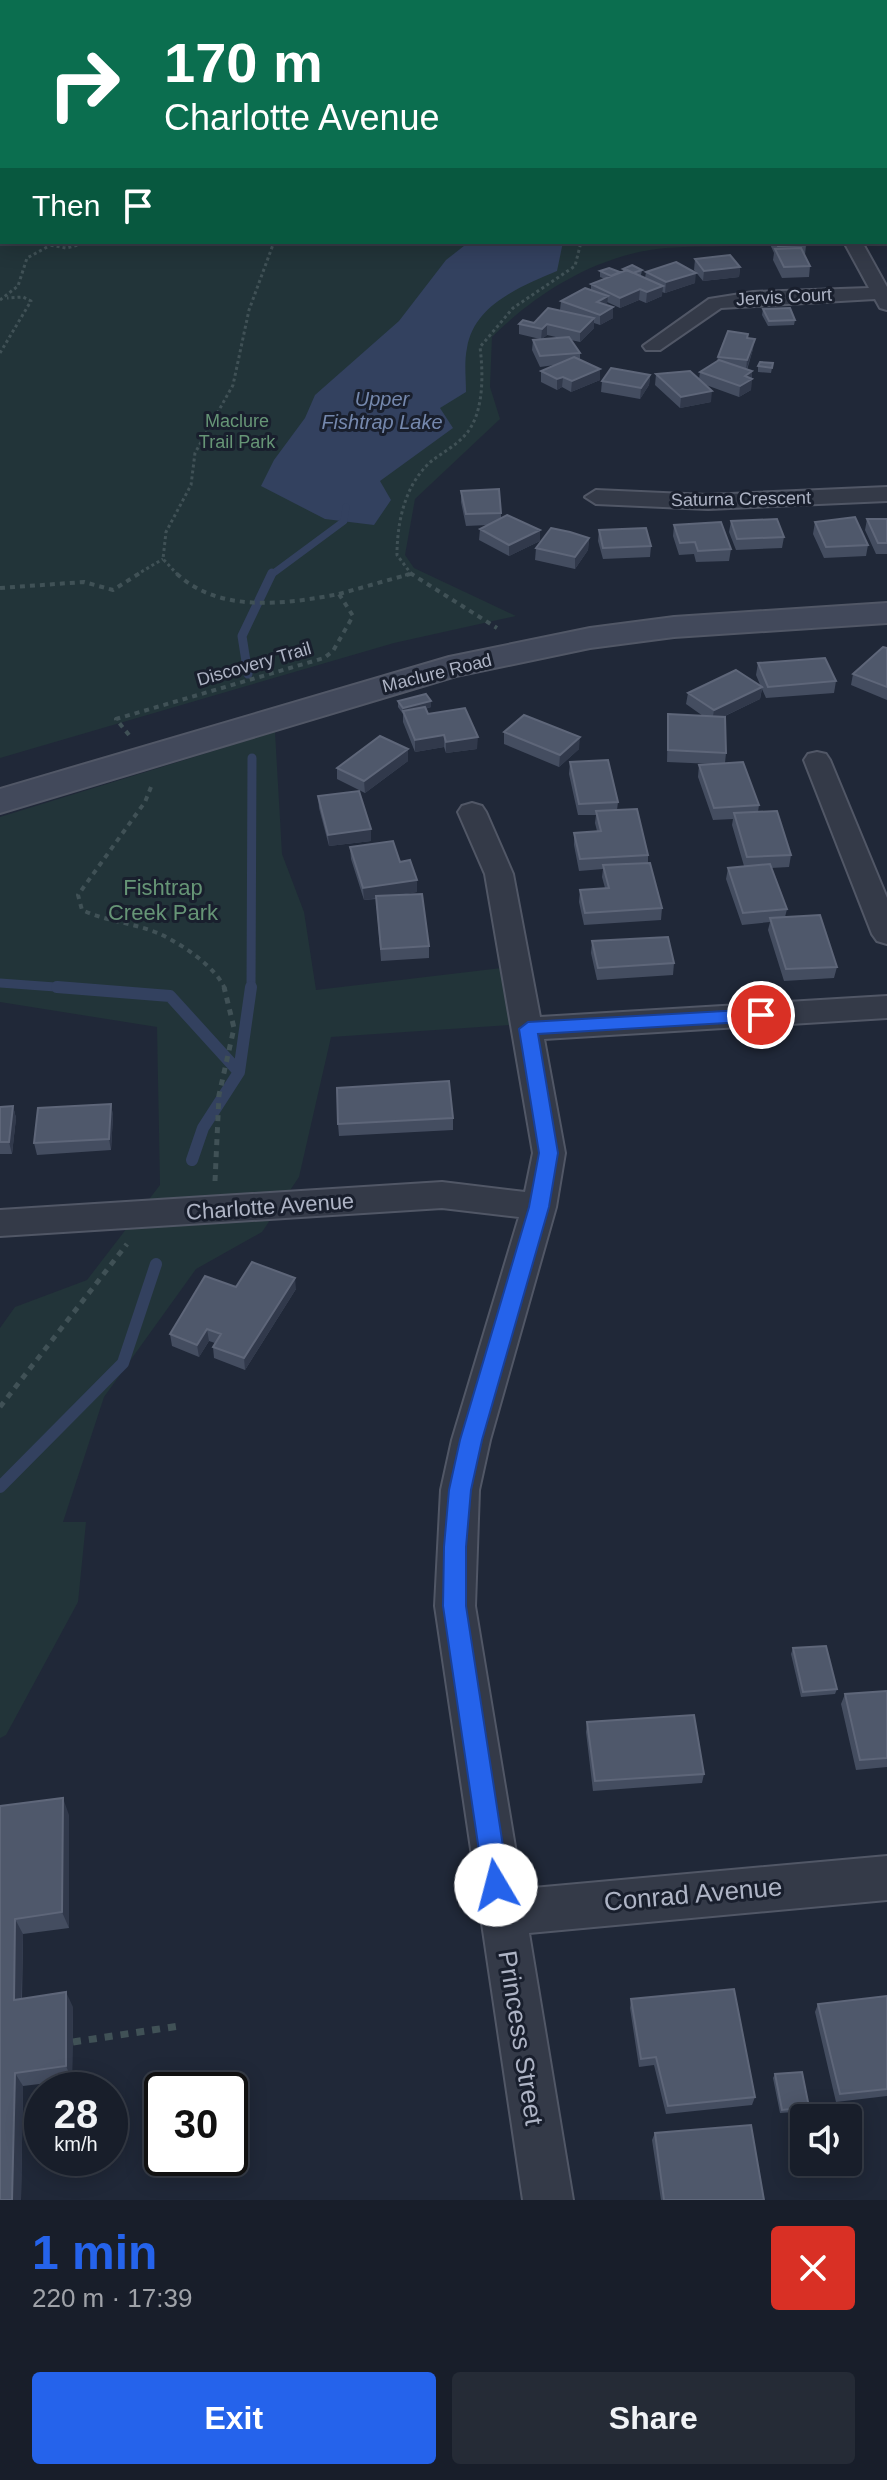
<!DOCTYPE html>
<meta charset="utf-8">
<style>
body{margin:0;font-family:Helvetica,sans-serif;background:#252b36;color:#f1f3f6;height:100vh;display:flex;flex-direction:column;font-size:30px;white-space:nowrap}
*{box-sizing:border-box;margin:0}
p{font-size:26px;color:#9fa2a8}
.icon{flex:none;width:44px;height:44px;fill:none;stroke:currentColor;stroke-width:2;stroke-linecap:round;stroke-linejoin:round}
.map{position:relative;height:2200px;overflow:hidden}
.side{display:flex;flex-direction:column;background:#181e2a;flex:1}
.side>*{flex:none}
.banner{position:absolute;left:0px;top:0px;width:888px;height:244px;box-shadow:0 4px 20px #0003,0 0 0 2px #363c47;background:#0b6e4f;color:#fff;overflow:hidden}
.controls{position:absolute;left:790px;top:2104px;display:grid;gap:16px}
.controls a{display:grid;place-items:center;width:72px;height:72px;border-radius:8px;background:#181e2a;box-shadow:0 4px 20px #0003,0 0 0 2px #363c47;font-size:40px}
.speed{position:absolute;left:24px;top:2072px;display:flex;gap:16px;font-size:40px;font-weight:700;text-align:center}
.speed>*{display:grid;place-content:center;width:104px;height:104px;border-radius:50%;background:#181e2a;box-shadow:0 4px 20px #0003,0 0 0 2px #363c47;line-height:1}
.speed small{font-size:20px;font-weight:400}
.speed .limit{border:4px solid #111;border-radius:12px;background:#fff;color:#111}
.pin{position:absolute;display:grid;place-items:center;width:68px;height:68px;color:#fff;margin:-34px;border:4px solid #fff;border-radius:50%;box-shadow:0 2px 8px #0007}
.me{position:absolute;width:88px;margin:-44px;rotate:352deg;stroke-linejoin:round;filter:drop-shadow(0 0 6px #0008)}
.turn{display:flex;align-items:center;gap:28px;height:168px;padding:0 32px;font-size:36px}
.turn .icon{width:104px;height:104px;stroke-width:2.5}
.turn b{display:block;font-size:56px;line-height:68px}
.then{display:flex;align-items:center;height:76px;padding:0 32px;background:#0003;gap:16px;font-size:30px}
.round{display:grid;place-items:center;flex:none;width:84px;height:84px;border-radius:8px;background:#252b36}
.summary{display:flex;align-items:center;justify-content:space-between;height:136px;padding:0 32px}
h1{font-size:48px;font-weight:800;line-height:60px;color:#2563eb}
.cta{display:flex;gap:16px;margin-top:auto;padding:16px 32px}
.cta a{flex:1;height:92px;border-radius:8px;background:#2563eb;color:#fff;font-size:32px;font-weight:800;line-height:92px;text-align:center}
.cta a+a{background:#252b36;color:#f1f3f6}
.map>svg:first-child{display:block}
.green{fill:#223439}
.water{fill:#33415f}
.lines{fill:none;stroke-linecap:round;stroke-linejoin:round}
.stream-far2{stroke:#33415f;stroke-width:7}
.stream-far1{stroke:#33415f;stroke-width:9}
.stream{stroke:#33415f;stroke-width:12}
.service-casing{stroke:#515766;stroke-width:20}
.minor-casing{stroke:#515766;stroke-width:4}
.secondary-casing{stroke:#515766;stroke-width:4}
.path-far3{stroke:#405156;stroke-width:3;stroke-dasharray:3 3;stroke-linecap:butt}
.path-far2{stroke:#405156;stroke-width:4;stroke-dasharray:5 5;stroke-linecap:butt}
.path-far1{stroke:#405156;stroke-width:5;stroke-dasharray:6 6;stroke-linecap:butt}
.path{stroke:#405156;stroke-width:7;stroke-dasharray:8 8;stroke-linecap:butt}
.service{stroke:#343a48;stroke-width:16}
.minor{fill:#343a48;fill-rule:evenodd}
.secondary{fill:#42495b;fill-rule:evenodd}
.wall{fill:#444d60;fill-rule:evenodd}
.shaded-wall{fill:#31394b}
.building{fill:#4f586b;stroke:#5e6679;stroke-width:2}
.route{fill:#2563eb;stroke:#184099;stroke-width:2}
.labels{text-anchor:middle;stroke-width:6;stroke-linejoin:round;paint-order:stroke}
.far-street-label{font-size:18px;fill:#aeb4c5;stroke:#191f2d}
.far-park-label{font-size:18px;fill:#669576;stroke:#191f2d}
.far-water-label{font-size:20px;font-style:italic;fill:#7588ad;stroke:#191f2d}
.park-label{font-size:22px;fill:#669576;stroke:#191f2d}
.street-label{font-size:22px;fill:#aeb4c5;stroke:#191f2d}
.near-street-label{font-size:26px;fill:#aeb4c5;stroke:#191f2d}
</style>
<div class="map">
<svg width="887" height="2200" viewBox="0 0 887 2200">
<rect width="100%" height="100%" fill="#202838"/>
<path class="green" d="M158,0h343l1,2h-344z
M0,190l2,52h727l2,4c-25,1 -50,0 -74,3 -62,8 -121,44 -165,88l-2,50 10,32 -85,80 -10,56 9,13 102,48 -122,27 -394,115z
M275,732l7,122 22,58 12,78 195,-23 13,57 -193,13 -32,140 -37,55 -66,37 -92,128 -41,125h23l-8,80 -72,133 -6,3v-410l15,-21 72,-27 73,-95 -3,-158 -157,-25v-185z"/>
<path class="water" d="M469,242h94l-6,29c-35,15 -83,33 -90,77 -3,14 -1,30 -1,44l-26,16 13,20 -73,53 11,19 -17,25 -49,-6 -64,-33 13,-26 31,-42 10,-23 84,-74 47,-61z"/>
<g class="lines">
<path class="stream-far2" d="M271,575l73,-54 2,-14"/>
<path class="stream-far1" d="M248,674l-6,-38 30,-63
M0,983l83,6
M251,989l1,-231"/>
<path class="stream" d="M57,987l113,9 69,76
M192,1160l11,-32 36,-56 12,-85
M0,1487l123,-124 33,-99"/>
<g class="service-casing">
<path id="service" d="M0,58l2,-1"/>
</g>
<g class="minor-casing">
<path id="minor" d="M54,0h14v2h-14z
M886,32h1v8h-1z
M0,97l2,1v10l-2,-1z
M887,101v11h-1v-11z
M886,186h1v10h-1z
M844,242h18l25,45v23l-7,-2 -5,-9 -154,9 -61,42h-14l-3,-4 66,-47 44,-7 116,-4z
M887,487v14l-179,8 -112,-5 -11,-7 11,-7 112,5z
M817,752l9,2 4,6 57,138v46l-10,-3 -5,-7 -68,-174 4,-6z
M472,803l10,3 4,6 27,62 27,143 347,-21v22l-343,21 21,114 -9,54 -66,233 -11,50 -4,116 47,283 365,-33v44l-358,33 44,267h-50l-88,-594 6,-116 11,-50 67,-223 -77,-9 -442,28v-26l442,-28 83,10 8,-39 -48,-279 -27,-62 4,-6z"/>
</g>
<g class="secondary-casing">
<path id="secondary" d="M887,603v20l-213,14 -84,11 -134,28 -456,137v-24l449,-132 141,-29 84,-11z"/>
</g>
<path class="path-far3" d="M33,242l33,6 25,-6
M0,300l18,-14 9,-28 22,-12
M0,353l31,-52 -8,-4 -16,1
M136,575l27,-16
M178,575l-15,-16 3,-27 25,-47 4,-32 38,-68 16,-75 25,-68
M405,575l5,-1
M412,575l-15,-20c0,-35 9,-74 37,-96 13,-9 29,-18 37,-32 13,-22 12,-56 9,-80l33,-39 62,-42 6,-24"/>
<path class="path-far2" d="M410,573l87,55
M0,588l84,-6 29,8 27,-17
M339,594l71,-20
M129,735l-13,-16 208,-61 9,-7 20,-35 -14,-22c-52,10 -120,20 -163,-21
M151,787l-6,15 -67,93 4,15c26,12 53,13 78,24 23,11 56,33 65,55"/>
<path class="path-far1" d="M215,1181l4,-86 15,-67 -10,-41
M0,1407l127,-163"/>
<path class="path" d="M73,2042l106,-16"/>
<use href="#service" class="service"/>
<use href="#minor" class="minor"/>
<use href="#secondary" class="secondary"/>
</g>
<path class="wall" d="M598,0h37l-2,2h-36z
M638,0h38l-2,2h-36z
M769,242h35l2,3 -1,10 5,11 -1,11 -27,1 -9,-18 1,-7z
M695,259l45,8 -1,10 -36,4 -9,-11z
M623,269l19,1 -1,5 -1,1 5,2 1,-6 49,11 -30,10 -3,-1v4l-16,7 -7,-3 -19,8 -13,-6v3l6,13 -13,7 -6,-2v5l-14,14 -9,-2 9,13v7l20,9v11l-29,12 -9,-5 -5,3 -16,-8v-11l14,-6 -15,2 -8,-17 1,-10 7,-1 -21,-5v-10l15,-1 26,-13 1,-9 30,-11v-6l14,-5 -5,-2v-6l20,1h3zM547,335l13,3 -18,1z
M763,309l32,11 -1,5 -26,1 -6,-11z
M748,334l-1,4 6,11 -6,21 5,1 -1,19 -12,7 -33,-12 5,17 -31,6 -25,-23 1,-11 43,5 1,-7 17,-11 1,-4z
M773,363l-2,10 -13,-1v-6z
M650,375l-1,10 -9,14 -39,-7 1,-11z
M461,491l40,22v5l39,23 -31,15 -30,-16 1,-11 8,-4 -22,1 -5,-24z
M867,519h20v35h-11l-11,-24z
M731,521l53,16 -2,11 -46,2 -7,-18z
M815,522l53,23 -2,11 -42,2 -11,-24z
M674,525l57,24 -2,12 -33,1 -2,-8 -15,1 -6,-19z
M599,530l52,16 -1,11 -47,2 -5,-18z
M589,538l-1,12 -13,19 -40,-9 1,-12z
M887,648v52l-36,-15 2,-11z
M758,663l78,18 -2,12 -68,5 -4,-9 -2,10 -37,18 3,36 -1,10 34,42 -1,7 33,43 -2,12 -18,1 16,41 -2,8 52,50 -3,11 -50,3 -16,-51 2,-8 -28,3 -16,-46 2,-11 16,-2 -12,-41 1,-6 -20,1 -15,-43 1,-12 15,-1 -47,-2 1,-48 35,2 -17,-12 2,-11 73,-6 -5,-12z
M398,701h33v6l-6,2 3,5 49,35 -31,4 -2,-6 -29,5 -12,-30v-8l-5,-7z
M504,732l75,17 -20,18 -55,-23z
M408,749v12l-43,32 -28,-14v-11z
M570,762l48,40 -1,8 31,45v8l14,45 -1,12 -77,5 -5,-23 1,-12 25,-2 -3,-11 1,-8 -24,2 -5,-26v-12l23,-2 -2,-8 1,-8h-18l-9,-41z
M318,796l53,45 -42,5 -10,-38z
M350,847l50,15 17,18v12l-19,3 31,51v12l-48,3 -5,-62 -12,1 -13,-41z
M592,941l82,22 -1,12 -76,5 -6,-27z
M111,1104l2,12 -2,34 -74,5 -3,-12z
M13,1106l3,12 -4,36h-12v-47z
M453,1118v12l-114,6 -1,-12z
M236,1287l60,2 -51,81 -31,-12 -1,-11 2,-4 -6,-2 -10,16 -27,-11 -2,-12z
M793,1648l44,41 -2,5 -34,3 -10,-43z
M887,1691v76l-31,3 -15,-66 4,-10z
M587,1722l117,52 -2,9 -109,8 -7,-59z
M0,1806l69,9v113l-46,6 -1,65 51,8 -1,73 -49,6 -2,114h-21z
M887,1996v100l-51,6 -21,-90 3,-8z
M631,1999l124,98 -3,8 -86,9 -12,-49 -15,2 -9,-59z
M775,2074l34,33 -2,4 -27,2 -7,-35z
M655,2133l109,67h-103l-9,-60z"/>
<path class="shaded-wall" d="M571,0h21l-5,2h-16z
M740,267l-1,10 -36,4 1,-10z
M696,273l-1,10 -30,10 1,-11z
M663,286l-1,10 -16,7 1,-11z
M640,289l-1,11 -19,8v-10z
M608,296l-1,10 -10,-4z
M613,307v11l-13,7v-10z
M594,318v10l-14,14v-10z
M547,324v11l-6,5 1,-11z
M755,339l-2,10 -7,22 1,-11z
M600,369v11l-29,12 1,-11z
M752,371l-1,19 -12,7 1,-11 5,-10z
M650,375l-1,10 -9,14 1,-11z
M563,377l-1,10 -5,3v-11z
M712,391l-1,11 -31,6 1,-11z
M540,530v11l-31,15v-11z
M589,538l-1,12 -13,19v-12z
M762,687l-2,12 -48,23 2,-12z
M431,701v6l-27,7 -1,-3v3v-6z
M444,735v12l-29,5v-12z
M478,737l-1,12 -31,4v-11z
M580,737l-1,12 -20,18 1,-12z
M408,749v12l-43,32 -1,-12z
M371,829v12l-42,5 -1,-11z
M417,880v12l-53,8 -1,-12z
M111,1104l2,12 -2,34 -2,-11z
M13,1106l3,12 -4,36 -3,-12z
M295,1278l1,11 -51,81 -1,-12z
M207,1329l2,12 -10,16 -2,-12z
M63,1798l6,17v113l-7,-16z
M15,1919l8,15 -2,80 -7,-14z
M66,1992l7,15 -1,73 -6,-14z
M15,2073l8,13 -2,114h-9z"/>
<path class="building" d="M95,0h37l-1,2h-38z
M529,0h41l7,2 -51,-1z
M775,242h29l2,3 -28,1z
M801,248l9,18 -26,1 -9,-18z
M730,255l10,12 -36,4 -9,-12z
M676,262l20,11 -30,9 -20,-10z
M632,265l10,5 -9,3 -10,-4z
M609,268l11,4 -9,4 -11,-5z
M627,270l36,16 -16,6 -7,-3 -20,9 -29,-14z
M585,288l23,8 -11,6 16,5 -13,8 -39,-14z
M548,308l46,10 -14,14 -33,-8 -5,5 -23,-5 4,-4 11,3z
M790,308l5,12 -26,1 -6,-12z
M728,331l20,3 -1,4 8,1 -8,21 -29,-3z
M569,337l11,16 -40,3 -7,-16z
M574,357l26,12 -28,12 -9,-4 -6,2 -16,-8z
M719,360l33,11 -7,5 7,3 -12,7 -40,-14z
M760,362l13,1 -1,5 -14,-2z
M611,368l39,7 -9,13 -39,-7z
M690,371l22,20 -31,6 -25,-23z
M499,489l2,24 -35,1 -5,-23z
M507,515l33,15 -31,15 -29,-16z
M855,517l13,28 -42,2 -11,-25z
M777,519l7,18 -47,2 -6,-18z
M867,519h20v24h-9z
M721,522l10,27 -33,2 -3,-9 -15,1 -6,-18z
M551,528l19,4 19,6 -14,19 -39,-9z
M646,528l5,18 -48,2 -4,-18z
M883,647l4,1v39l-34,-13z
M825,658l11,23 -68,6 -10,-24z
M736,670l26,17 -48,23 -26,-17z
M426,694l5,7 -28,7 -5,-7z
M425,707l3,7 37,-6 13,29 -32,5 -2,-7 -29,5 -12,-29z
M668,714l57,3 1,36 -58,-3z
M524,715l56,22 -20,18 -56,-23z
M380,736l28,13 -44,32 -27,-13z
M608,760l10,42 -39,2 -9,-42z
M743,762l16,43 -45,3 -15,-43z
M359,791l12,38 -43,6 -10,-39z
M637,809l11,46 -68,4 -6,-26 27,-2 -5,-20z
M777,811l14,44 -44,2 -13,-44z
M393,841l7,21 10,-2 7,20 -54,8 -13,-41z
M650,863l12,45 -77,5 -5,-23 29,-2 -6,-23z
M770,864l17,45 -44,4 -15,-45z
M422,894l7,52 -48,3 -5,-53z
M820,915l17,52 -51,2 -16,-51z
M668,937l6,26 -76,5 -6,-27z
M449,1081l4,37 -115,6 -1,-36z
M111,1104l-2,35 -75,4 4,-35z
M13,1106l-4,36h-9v-35z
M252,1262l43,16 -51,80 -31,-11 8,-13 -14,-5 -10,16 -27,-11 35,-58 31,11z
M826,1646l11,43 -34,3 -10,-44z
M887,1691v67l-27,2 -15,-66z
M694,1715l10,59 -109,7 -8,-59z
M63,1798l-1,114 -47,7 -1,81 52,-8v74l-51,7 -3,127h-12v-394z
M734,1989l21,108 -87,9 -12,-49 -15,2 -10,-60z
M887,1996v93l-47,5 -22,-90z
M802,2072l7,35 -27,3 -7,-36z
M751,2125l13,75h-100l-9,-67z"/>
<path class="route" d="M761,1009l9,6 -9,6 -223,13 20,119 -9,54 -67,233 -11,50 -5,57v59l43,279 -4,9 -9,3 -9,-3 -3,-9 -41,-279 1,-59 5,-57 11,-50 69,-233 10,-54 -20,-124 9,-7z"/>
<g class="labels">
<g class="far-street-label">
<text transform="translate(784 297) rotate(-3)" y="6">Jervis Court</text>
<text transform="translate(741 499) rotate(-1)" y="6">Saturna Crescent</text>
<text transform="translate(254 664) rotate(-16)" y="6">Discovery Trail</text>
<text transform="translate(437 673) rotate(-14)" y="6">Maclure Road</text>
</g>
<g class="far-park-label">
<text x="237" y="427">Maclure<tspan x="237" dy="21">Trail Park</tspan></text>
</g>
<g class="far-water-label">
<text x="382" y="406">Upper<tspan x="382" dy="23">Fishtrap Lake</tspan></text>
</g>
<g class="park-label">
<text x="163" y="895">Fishtrap<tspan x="163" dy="25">Creek Park</tspan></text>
</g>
<g class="street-label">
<text transform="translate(270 1206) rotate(-4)" y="8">Charlotte Avenue</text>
</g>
<g class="near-street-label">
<text transform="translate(693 1894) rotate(-5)" y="9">Conrad Avenue</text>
<text transform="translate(521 2038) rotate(81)" y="9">Princess Street</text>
</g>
</g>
</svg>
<div class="controls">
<a><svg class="icon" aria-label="sound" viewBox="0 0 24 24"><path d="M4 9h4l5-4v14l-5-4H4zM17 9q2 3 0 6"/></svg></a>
</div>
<div class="speed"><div>28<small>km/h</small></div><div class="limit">30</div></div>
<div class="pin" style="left:761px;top:1015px;background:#d93025"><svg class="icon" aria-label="arrive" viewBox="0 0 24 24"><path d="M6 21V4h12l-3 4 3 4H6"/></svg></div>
<svg class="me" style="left:496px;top:1885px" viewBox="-20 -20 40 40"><circle r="19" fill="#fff"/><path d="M0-13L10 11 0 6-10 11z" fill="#2563eb"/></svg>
<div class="banner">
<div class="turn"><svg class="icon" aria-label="right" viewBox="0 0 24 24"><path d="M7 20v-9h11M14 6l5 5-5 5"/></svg><div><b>170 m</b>Charlotte Avenue</div></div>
<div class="then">Then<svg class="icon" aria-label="arrive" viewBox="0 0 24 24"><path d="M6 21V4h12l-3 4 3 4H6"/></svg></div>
</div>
</div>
<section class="side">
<div class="summary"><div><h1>1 min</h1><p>220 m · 17:39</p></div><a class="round" style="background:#d93025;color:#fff"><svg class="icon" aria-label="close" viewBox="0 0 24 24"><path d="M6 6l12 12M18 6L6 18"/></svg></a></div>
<div class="cta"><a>Exit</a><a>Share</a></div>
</section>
